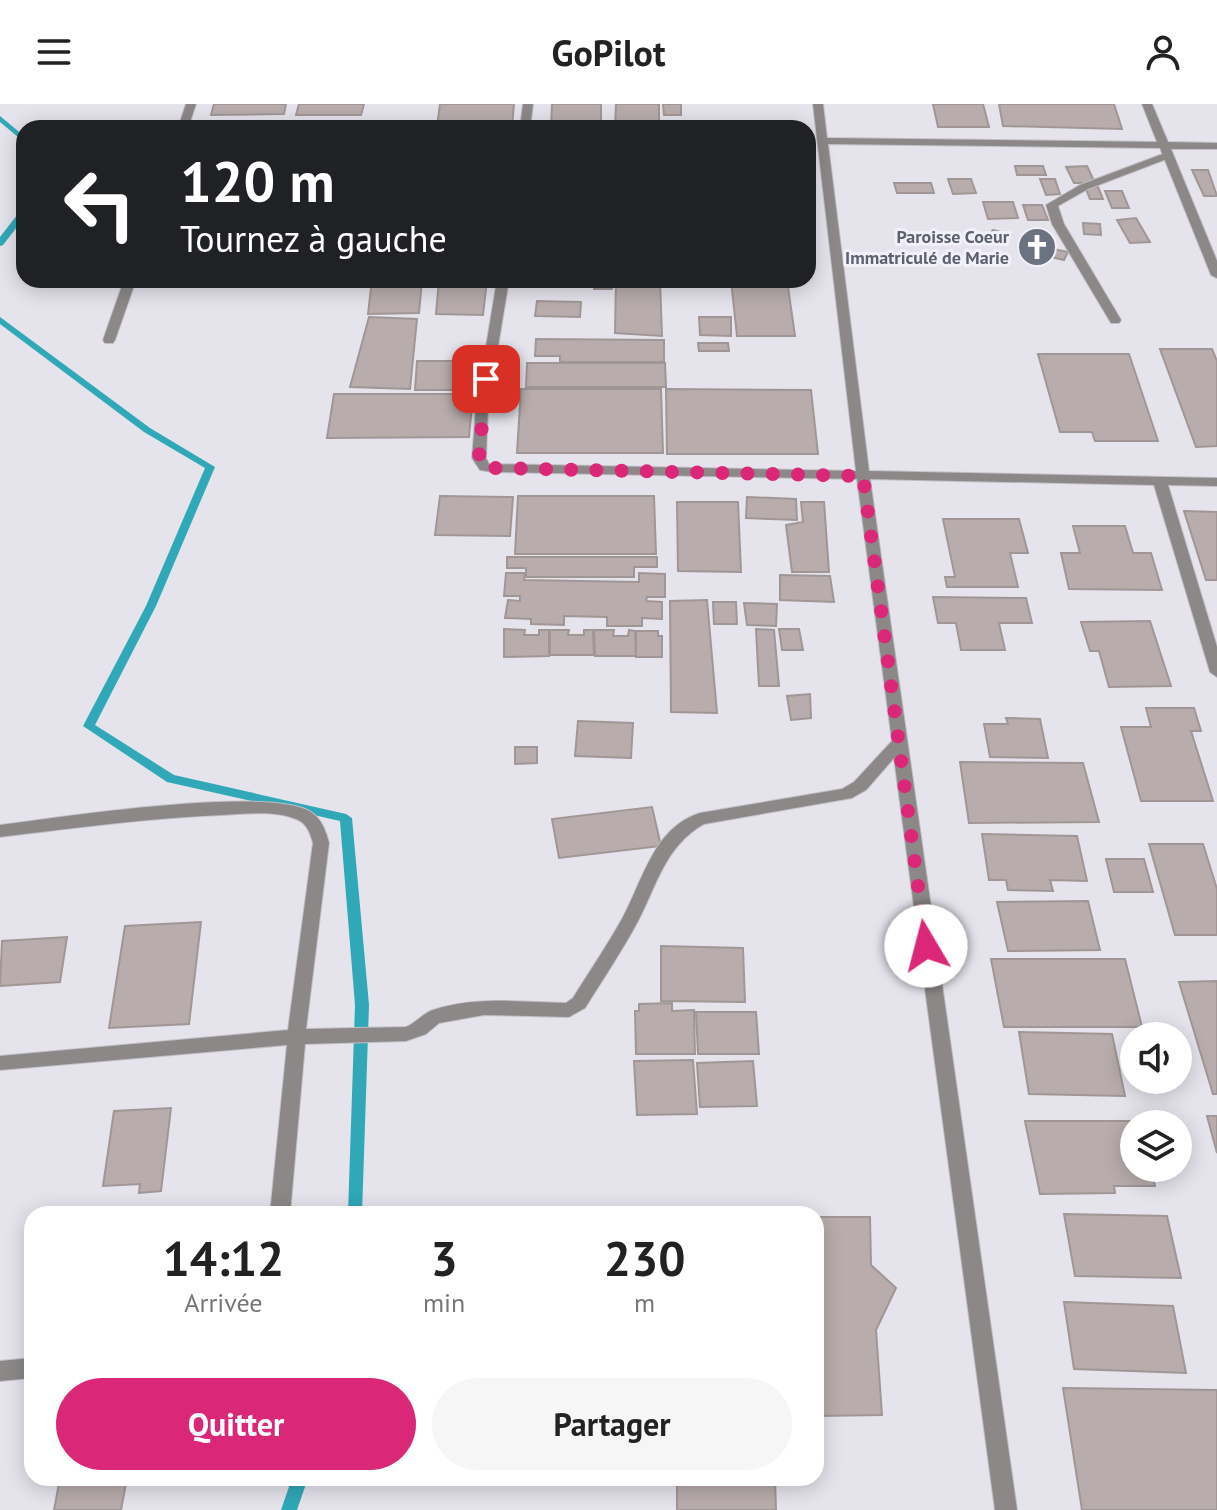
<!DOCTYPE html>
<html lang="fr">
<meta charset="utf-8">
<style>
body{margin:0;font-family:"PT Sans",sans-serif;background:#f6f6f6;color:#222;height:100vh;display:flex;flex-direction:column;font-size:30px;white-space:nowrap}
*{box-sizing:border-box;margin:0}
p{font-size:26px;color:#767676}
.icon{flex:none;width:44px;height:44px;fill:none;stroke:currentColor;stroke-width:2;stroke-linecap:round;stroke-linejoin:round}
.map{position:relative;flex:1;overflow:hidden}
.details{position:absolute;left:24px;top:1102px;width:800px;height:280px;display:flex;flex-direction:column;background:#fff;border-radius:24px;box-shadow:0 4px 20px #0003}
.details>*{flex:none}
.banner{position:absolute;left:16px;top:16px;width:800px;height:168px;border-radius:24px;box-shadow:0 4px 20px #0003;background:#202124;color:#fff;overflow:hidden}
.tools{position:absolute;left:1120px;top:918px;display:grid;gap:16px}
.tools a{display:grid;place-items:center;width:72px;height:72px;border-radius:50%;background:#fff;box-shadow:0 4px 20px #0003;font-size:40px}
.pin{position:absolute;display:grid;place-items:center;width:68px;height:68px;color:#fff;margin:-34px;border-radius:16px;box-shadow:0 4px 12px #0006}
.me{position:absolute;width:88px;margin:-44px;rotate:352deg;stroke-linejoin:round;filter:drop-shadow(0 0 6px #0008)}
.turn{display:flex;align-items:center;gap:28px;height:168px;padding:0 32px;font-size:36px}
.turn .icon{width:104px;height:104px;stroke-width:2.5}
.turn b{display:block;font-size:56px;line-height:68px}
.eta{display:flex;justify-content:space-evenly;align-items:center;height:136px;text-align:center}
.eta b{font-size:48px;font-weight:800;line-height:56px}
.action{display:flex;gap:16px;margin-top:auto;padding:16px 32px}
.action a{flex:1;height:92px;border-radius:48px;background:#db2777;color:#fff;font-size:32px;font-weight:800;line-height:92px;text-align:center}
.action a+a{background:#f6f6f6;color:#222}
header{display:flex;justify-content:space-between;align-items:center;height:104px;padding:0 32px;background:#fff;font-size:36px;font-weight:800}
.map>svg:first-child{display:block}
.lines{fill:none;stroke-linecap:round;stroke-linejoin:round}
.stream{fill:#30a8b7;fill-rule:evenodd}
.building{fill:#b8adac;stroke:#a19696;stroke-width:2}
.service-casing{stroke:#c1bfc7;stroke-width:2}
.minor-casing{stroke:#c1bfc7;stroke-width:2}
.service{fill:#8c8888;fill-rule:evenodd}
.minor{fill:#8c8888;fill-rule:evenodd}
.route{stroke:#db2777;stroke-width:14;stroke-dasharray:0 25.2}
.labels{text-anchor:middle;stroke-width:6;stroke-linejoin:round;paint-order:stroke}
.far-worship-label{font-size:18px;font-weight:bold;fill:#5b616d;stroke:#f2f0f9;text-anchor:end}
</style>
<header><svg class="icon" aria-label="menu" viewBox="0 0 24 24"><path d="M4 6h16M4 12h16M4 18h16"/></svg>GoPilot<svg class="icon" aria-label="person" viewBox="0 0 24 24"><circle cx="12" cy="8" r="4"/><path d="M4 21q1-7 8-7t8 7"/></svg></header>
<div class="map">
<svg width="1217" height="1406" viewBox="0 0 1217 1406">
<rect width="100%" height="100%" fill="#e5e3ec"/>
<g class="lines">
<path class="stream" d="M0,12l24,20v6l-24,-20z
M21,106h3v8l-21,27 -3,1v-9z
M0,213l150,111 65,39 -59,139 -61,119 79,50 172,39 6,4 17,187 -7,209h-14l7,-209 -15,-184 -173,-39 -84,-56 63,-120 59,-138 -61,-36 -144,-108z
M292,1374h16l-11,32h-16z"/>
</g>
<path class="building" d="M214,0h72l-2,10 -73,1z
M299,0h65l-3,11h-65z
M440,0h74l-2,23h-75z
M552,0h49v24h-50z
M616,0h43v24h-44z
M663,0h18v11h-17z
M933,0h50l6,23h-51z
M999,0h115l8,25 -119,-3z
M1015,62h28l3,9h-29z
M1087,62l8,17h-21l-8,-16z
M1192,66h16l9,26h-13z
M948,75h23l5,14 -23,1z
M1040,75h15l5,15 -14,1z
M894,79h37l3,10h-37z
M1085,83h13l5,12h-13z
M1105,87h17l7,17h-17z
M983,98h30l5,16 -30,1z
M1023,101h19l6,15h-20z
M1136,114l14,24 -20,1 -13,-23z
M1083,119l17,1 1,11 -17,-1z
M993,126l18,5 -7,8 -19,-6z
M1043,143l25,5 -4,8 -26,-6z
M372,176h50l-3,33 -51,1z
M439,176h48l-4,35 -47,-1z
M594,176h19l-1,9h-18z
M616,176h44l2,56 -47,-3z
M731,176h56l8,56h-58z
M537,197l44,1 -1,15 -45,-1z
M369,213l48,2 -7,70 -60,-2z
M699,213h32v19l-31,-1z
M536,235l128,1v22h-104v-6h-25z
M698,239h30l1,8h-30z
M1160,245h52l5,12v85l-21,1z
M1038,250h91l29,87h-63l-3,-9h-32z
M417,257h56l-1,29h-57z
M527,259h138l1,24h-140z
M521,285h140l2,64h-146z
M666,285l145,1 7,64h-151z
M334,290h139l-4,43 -142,1z
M440,392l73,1 -3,39 -75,-1z
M518,392h136l2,58h-141z
M747,393l49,2 1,21 -51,-2z
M677,398h61l3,70 -63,-1z
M801,398h23l5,70h-37l-6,-47 17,-3z
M1184,407l33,1v68h-11z
M943,415h76l9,34h-18l8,34h-71l-2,-10h10z
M1073,422h52l8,27h18l11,37 -93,-1 -8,-36h19z
M507,453h150v10h-23v10h-108v-9h-19z
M506,469h19l-1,7 115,2v-9l26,1v23h-18l-1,4 16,1v17l-20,-1v8h-35v-9l-43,-1v9l-33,-1v-5l-26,-1 3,-18 12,1v-5h-16z
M780,471l50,1 4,26 -54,-2z
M933,493l93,1 6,25h-33l6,27h-44l-5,-27h-18z
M707,496l10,113 -46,-1 -1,-111z
M713,498h23l1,22h-23z
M744,499l33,1 -1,22 -29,-1z
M1150,517l21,65 -62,1 -10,-36h-9l-9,-29z
M504,525l21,1 -1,5h15v-5h10v26l-45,1z
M756,525l18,1 5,56h-20z
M779,525h20l4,21h-21z
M550,526h19l-1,5h16v-5h9l1,25h-44z
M594,526h20l-1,6h15l1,-6 6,1 1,25h-41z
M636,527h22v5h4v21h-26z
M810,590l1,24 -20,2 -4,-24z
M1146,604h48l7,23h-10l22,70h-72l-20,-74h30z
M1006,614l34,1 8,39 -58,-1 -6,-33h24z
M578,617l55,2 -2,35 -56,-2z
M515,643h22v16l-22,1z
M960,658l123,1 16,59 -130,1z
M652,703l9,39 -102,12 -7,-39z
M982,730l95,2 10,45 -37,-1 3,11 -45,-1 -2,-10h-17z
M1149,740h54l14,45v46h-42z
M1106,755h38l9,33h-39z
M1088,797l12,49 -92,1 -11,-49z
M201,818l-12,102 -80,4 16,-102z
M67,833l-7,45 -60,4 2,-45z
M661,842l82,2 2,54 -84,-1z
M991,855h134l17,68h-138z
M1217,877v113h-4l-34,-112z
M672,899v8l22,-1 1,44h-59l-1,-43h4v-7z
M696,908h60l3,42h-61z
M1019,928l93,2 13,62 -96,-2z
M693,956l4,54 -60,1 -3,-54z
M753,957l4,45 -57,1 -3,-44z
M171,1004l-10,83 -22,2 1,-9 -37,2 11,-75z
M1207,1012h10v37z
M1025,1017h114l1,3h-6v44h17l4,18h-41l1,7 -75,1z
M1064,1110l103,2 14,62 -106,-2z
M816,1113h54l1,48 25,23 -20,42 6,85 -66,1z
M1064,1198l109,4 13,67 -112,-4z
M1063,1284l154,2v120h-135z
M60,1374h67l-6,32h-67z
M677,1374h98l1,32h-99z"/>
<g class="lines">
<g class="service-casing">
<path id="service" d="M1168,48l5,3 -1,2 -84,32 -30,17 6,18 57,96 -2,3h-8l-59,-99 -6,-19 34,-20z"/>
</g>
<g class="minor-casing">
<path id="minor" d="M186,0h10l-8,24h-10z
M523,0h10l-3,24h-10z
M813,0h10l4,34 330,4 -15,-38h10l16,38 49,1v6h-46l46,112v17l-6,-3 -51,-127 -332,-4 41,327 348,7v8l-49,-1 49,162v30l-7,-5 -56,-187 -284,-6 147,1031h-22l-101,-752 -28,32 -14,8 -148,26c-39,22 -47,61 -66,97 -16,30 -35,58 -53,87l-16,9 -85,-2 -45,8 -13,11 -20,7 -101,3 -15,170h-20l17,-169 -287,25v-14l288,-26 25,-187c-3,-10 -6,-20 -17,-24 -22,-9 -51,-5 -74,-4 -74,3 -148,13 -222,22v-12c57,-7 269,-40 311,-13 11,7 15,20 18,31l-23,186 100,-2c10,-4 16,-13 27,-17 42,-14 89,-8 133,-7l7,-5c16,-26 34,-52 49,-79 21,-38 31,-91 78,-106l142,-24 12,-7 38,-41 -35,-262 -365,-7 -12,-2 -8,-12 4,-51 21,-127h12l-21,127 -2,51 3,6 367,7z
M124,176h12l-21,60 -2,3h-8l-2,-3z
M32,1254v20l-32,3v-20z"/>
</g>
<use href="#service" class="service"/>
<use href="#minor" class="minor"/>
</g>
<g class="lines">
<path class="route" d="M486,275l-7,79 6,9 7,1 371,8 63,470"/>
</g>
<defs>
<g id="church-disc" transform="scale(2)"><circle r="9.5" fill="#6b7280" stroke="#f2f0f9"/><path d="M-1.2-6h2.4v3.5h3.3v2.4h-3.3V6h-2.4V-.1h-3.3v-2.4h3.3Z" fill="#fff"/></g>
</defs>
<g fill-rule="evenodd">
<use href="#church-disc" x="1037" y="143"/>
</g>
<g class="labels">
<g class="far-worship-label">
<text x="1009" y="139">Paroisse Coeur<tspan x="1009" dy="21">Immatriculé de Marie</tspan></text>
</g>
</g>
</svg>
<div class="tools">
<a><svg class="icon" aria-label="sound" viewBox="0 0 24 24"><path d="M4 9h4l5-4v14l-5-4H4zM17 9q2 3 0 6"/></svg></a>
<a><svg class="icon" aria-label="layers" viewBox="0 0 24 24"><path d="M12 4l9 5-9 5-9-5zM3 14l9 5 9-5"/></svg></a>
</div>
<div class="pin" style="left:486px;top:275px;background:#d93025"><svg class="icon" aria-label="arrive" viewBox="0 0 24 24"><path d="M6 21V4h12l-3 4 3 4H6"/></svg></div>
<svg class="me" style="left:926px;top:842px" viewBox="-20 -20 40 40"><circle r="19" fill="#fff"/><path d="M0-13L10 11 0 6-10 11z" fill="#db2777"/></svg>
<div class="banner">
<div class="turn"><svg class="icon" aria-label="left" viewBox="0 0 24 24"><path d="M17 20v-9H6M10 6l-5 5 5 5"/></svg><div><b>120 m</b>Tournez à gauche</div></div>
</div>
<section class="details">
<div class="eta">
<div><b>14:12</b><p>Arrivée</p></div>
<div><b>3</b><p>min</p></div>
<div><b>230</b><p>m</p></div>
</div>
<div class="action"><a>Quitter</a><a>Partager</a></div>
</section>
</div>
